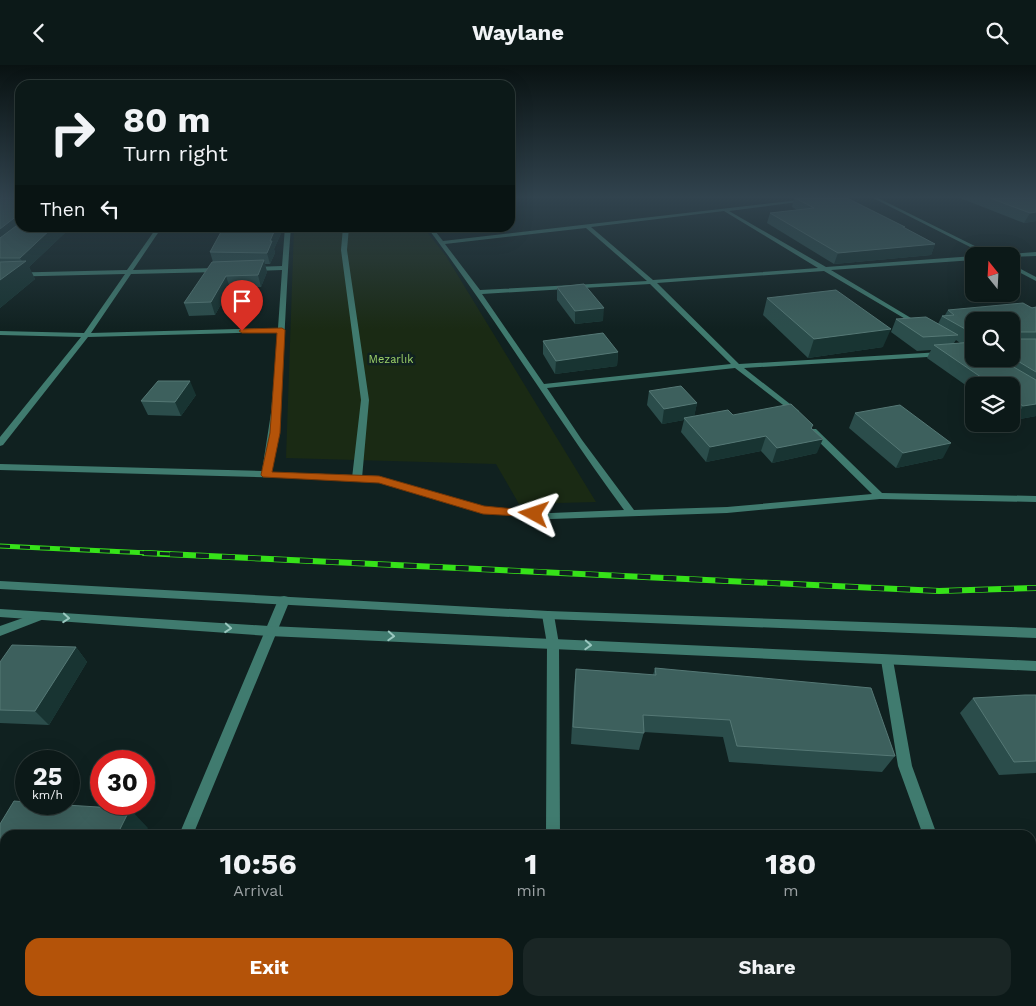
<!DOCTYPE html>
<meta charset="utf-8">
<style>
body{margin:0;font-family:"Work Sans",sans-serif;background:#1a2625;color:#f1f3f6;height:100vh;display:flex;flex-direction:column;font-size:19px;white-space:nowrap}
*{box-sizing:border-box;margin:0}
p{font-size:16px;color:#9aa0a2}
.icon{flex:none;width:28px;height:28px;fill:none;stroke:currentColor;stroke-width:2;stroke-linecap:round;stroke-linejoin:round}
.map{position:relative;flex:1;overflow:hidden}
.panel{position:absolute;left:0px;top:765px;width:1036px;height:176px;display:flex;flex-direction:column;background:#0c1918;border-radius:15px 15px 0 0;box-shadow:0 5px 20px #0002,0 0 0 1px #2c3837}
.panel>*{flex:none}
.banner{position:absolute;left:15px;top:15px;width:500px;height:152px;border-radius:15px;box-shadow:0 5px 20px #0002,0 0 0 1px #2c3837;background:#0c1918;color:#f1f3f6;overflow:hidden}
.needle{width:32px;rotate:342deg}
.tools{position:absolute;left:965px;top:182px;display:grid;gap:10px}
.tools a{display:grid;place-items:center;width:55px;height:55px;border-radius:10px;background:#0c1918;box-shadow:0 5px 20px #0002,0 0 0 1px #2c3837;font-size:25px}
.speed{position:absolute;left:15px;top:685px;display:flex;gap:10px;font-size:25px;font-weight:700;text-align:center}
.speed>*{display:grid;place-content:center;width:65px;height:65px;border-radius:50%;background:#0c1918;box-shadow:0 5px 20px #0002,0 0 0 1px #2c3837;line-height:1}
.speed small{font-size:12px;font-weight:400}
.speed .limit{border:8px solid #d22;background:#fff;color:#111}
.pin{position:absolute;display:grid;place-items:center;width:42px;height:42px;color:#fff;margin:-51px -21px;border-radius:50% 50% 50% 0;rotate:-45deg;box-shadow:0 0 5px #0007}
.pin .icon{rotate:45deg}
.me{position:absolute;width:55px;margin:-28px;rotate:275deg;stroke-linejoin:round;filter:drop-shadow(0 0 4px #0008)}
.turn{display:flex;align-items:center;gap:18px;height:105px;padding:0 25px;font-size:22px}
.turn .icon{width:65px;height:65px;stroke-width:2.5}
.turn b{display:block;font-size:35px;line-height:42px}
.then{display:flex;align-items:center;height:48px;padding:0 25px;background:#0003;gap:10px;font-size:19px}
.eta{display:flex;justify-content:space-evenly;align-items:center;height:85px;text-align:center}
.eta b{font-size:30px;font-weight:700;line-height:35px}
.cta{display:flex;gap:10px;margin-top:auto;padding:10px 25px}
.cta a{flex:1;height:58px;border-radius:15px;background:#b45309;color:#fff;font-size:20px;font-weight:700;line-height:58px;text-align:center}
.cta a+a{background:#1a2625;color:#f1f3f6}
header{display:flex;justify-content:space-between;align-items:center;height:65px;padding:0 25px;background:#0c1918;font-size:22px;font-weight:700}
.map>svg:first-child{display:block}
.green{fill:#1a2a14}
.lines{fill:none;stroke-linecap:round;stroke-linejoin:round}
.service{fill:#407b6f;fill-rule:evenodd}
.minor{fill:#407b6f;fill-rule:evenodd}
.tertiary{fill:#407b6f;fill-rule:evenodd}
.rail-far1-casing{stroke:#36e219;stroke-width:5}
.rail-casing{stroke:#36e219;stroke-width:6}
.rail-far1{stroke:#102120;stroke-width:3;stroke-dasharray:10;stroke-linecap:butt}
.rail{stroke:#102120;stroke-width:4.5;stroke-dasharray:13;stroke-linecap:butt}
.wall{fill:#2b4d4b;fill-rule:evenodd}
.shaded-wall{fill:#183432}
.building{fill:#3d605d;stroke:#557875}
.oneway{stroke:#99c7bf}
.route{fill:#b45309;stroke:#753606}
.labels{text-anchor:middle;stroke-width:5;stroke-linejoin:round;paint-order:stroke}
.far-park-label{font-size:11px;fill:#9dd269;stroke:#102120}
</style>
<header><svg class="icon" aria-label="back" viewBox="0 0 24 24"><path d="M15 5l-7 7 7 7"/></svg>Waylane<svg class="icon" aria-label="search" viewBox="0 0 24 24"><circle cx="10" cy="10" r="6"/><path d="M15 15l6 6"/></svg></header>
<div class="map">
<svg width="1036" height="941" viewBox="0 0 1036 941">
<rect width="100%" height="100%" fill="#102120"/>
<path class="green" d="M294,163h130l22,28 150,246 -77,2 -23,-40 -210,-6z"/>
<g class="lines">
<path class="service" d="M343,162h6l-2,23 22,150 -7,78 -5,3 -5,-3 9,-78 -20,-150z
M40,547l4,1 2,3 -2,3 -44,17v-10z"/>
<path class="minor" d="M817,133h11l-99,13 97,56 148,-11v4l-143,10 90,54 1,1 -3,2 -95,-56 -167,12 82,81 202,-12h3v4l-200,12 55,43v4h-3l-61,-47 -188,20 35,52 52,70 93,-3 145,-13 -62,-61v-4h6l66,64 154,3v6l-156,-3 -153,14 -176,6 -68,-6 -104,-31 -86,-4 -293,-8v-6l262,7 9,-58 7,-81 -190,5 -85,108 -3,1v-9l81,-100 -81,-2v-4l84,2 41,-59 -125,3v-4l127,-3 30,-43h5l-29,43 84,-2 3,2 -3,2 -86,2 -40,59 187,-5 4,-58 -28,1 -3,-2 3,-2 28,-1 3,-39h6c-7,82 -6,163 -20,245l108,4 104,31 68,6 73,-3c-68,-93 -128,-191 -197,-283h5l11,14zM724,146l94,57 -165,12 -62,-53zM586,163l61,53 -167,9 -35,-46zM650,219l81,80 -187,20 -62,-90z
M873,133h5l117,58h-7z
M1036,187v4l-25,1 -6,-1 3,-2z
M1011,199l25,13v4l-25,-13z
M284,531l4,1 2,3 -97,235h-14l99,-235 2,-3z
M548,546l4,1 2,3 5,29 1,191h-14l1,-191 -5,-29 2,-3z
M887,590l4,1 2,4 19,106 25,69h-14l-25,-69 -17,-106 2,-4z
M108,936h18l-1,5h-18z
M545,936h18v5h-18z
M979,936h18l1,5h-18z"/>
<path class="tertiary" d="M0,516l548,30 488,17v10l-488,-19 -548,-30z
M0,544l269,17 767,35v10l-767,-35 -269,-19z"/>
<g class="rail-far1-casing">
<path id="rail-far1" d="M0,481l170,8"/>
</g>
<g class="rail-casing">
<path id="rail" d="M144,488l795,38 97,-3"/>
</g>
<use href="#rail-far1" class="rail-far1"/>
<use href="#rail" class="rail"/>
</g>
<path class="wall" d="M0,133h20v29h55l-3,3 -5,1 -38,36 6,12 -35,29z
M794,133h53l88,46 -4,11 -97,9 -67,-41 3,-10 27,-3 -5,-3z
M960,133h76v23l-12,2z
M234,162h48l1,2 -9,20 1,4 -5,11h-5l2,8 -6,15 -31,1 -15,27 -26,1 -5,-13 29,-41 -3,-10 22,-21z
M557,222l46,34 -28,3 -18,-24z
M767,233l116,49 -75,11 -45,-43z
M1036,242v109l-21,4 -4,-2v-32h-37v5l-47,-33 4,-8 -14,1 -26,-19 5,-13 42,5 4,-8 3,-1 3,-5zM974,256h37v38h-37zM956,275l4,3h-6z
M543,276l75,11 -1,14 -62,8 -12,-20z
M649,326l48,12 -3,13 39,-1 79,13 5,25 -45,10 -11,-12 -55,11 -25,-30 3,-12 -22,4 -15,-19z
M196,330l-15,21 -33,-1 -7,-14z
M855,348l88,45 -47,10 -47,-40z
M76,582l11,15 -38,63 -49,-2v-61z
M655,603l240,88 -13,16 -153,-10 -6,-25 -79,-5 -5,18 -68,-6 3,-58 2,-17 77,6z
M1036,630v78l-37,2 -39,-62 13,-15z
M0,759l148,4 -143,7v76l-5,-1z"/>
<path class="shaded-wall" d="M1036,147v9l-12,2 6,-10z
M18,150l2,3v9l-20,19v-17z
M53,162h13l1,4 -38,36 6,12 -35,29v-28l23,-17 -3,-5z
M276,162h6l1,2 -9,20 1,4 -5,11 -3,-11 3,-12z
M935,179l-4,11 -97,9 4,-11z
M264,195l3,12 -6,15 -3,-12z
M226,211l4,12 -15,27 -4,-13z
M604,243l-1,13 -28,3v-13z
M891,264l-8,18 -75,11 6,-19z
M618,287l-1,14 -62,8 1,-13z
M190,316l6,14 -15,21 -6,-14z
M697,338l-3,15h-10v2l-22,4 2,-15z
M1036,339v12l-21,4 8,-14z
M766,371l-5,15 -55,11 4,-15z
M823,374l-6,14 -45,10 5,-15z
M951,378l-8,15 -47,10 7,-15z
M76,582l11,15 -38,63 -14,-14z
M130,744l18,19 -4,7h-27z"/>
<path class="building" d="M0,133h20v17h-2l-18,14z
M795,133h52l58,29h-2l32,17 -97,9 -68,-40 44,-5z
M990,133h39l7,2v12l-6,1z
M20,158v4h33l-33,31h-20v-20z
M234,162h42l-6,14h2l-5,12 -57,-1 11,-20 11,-1z
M264,195l-6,15 -32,1 -15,26 -27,1 28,-41z
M26,196l-26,19v-18z
M584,219l20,24 -29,3 -18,-24z
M836,225l55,39 -77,10 -47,-41z
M1023,238l9,5 4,-1v25h-18l-1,7h19v33l-25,-15v-36h-37v13l-32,-18 12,-1 -6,-5z
M926,252l32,18 -35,2 -27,-18z
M603,268l15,19 -62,9 -13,-20z
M974,277v17h26l36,21v24l-13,2 -12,-8v-12h-17l-60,-41z
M158,316h32l-15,21 -34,-1z
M681,321l16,17 -33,6 -15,-18z
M791,339l22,21 -2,3 12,11 -46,9 -11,-12 -56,11 -26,-29 44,-8 5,5z
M900,340l51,38 -48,10 -48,-40z
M12,580l64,2 -41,64 -35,-1v-48z
M655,603l216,20 24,68 -158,-10 -7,-26 -87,-5 1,18 -71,-6 3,-58 80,6z
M1025,630h11v66l-22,1 -41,-64z
M14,736l12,1v2h24l80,5 -13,26h-112v62l-5,-1v-72z"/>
<defs><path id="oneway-chevron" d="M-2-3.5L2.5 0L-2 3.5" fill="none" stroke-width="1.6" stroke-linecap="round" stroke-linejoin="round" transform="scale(1.25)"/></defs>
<g class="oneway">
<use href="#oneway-chevron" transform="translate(66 553) rotate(4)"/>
<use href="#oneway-chevron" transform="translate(228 563) rotate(4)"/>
<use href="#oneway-chevron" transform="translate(391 571) rotate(3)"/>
<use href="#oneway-chevron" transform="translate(588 580) rotate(3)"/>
</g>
<linearGradient id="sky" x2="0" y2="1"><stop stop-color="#091212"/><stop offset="0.5" stop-color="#31434e"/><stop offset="1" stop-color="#31434e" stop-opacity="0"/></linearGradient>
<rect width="1036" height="264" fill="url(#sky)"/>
<path class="route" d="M282,263l3,2 -5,103 -8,39 107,4 105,30 50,5 4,1v5l-55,-3 -104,-31 -116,-6 -2,-2 9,-42 7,-100h-35l-3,-2 3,-2z"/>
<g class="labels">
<g class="far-park-label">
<text x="391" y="298">Mezarlık</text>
</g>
</g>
</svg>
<div class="tools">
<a><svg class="needle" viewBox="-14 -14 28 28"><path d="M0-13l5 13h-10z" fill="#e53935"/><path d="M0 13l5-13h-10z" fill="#9aa0a2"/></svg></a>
<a><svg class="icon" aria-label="search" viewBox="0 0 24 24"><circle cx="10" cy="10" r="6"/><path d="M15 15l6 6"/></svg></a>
<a><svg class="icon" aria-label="layers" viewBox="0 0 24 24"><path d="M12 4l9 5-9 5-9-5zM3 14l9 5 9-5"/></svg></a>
</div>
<div class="speed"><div>25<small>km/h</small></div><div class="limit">30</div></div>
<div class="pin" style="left:242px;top:266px;background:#d93025"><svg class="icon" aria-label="arrive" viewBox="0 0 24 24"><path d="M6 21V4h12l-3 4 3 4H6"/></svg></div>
<svg class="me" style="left:534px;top:449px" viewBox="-20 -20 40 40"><path d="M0-17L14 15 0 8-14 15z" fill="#b45309" stroke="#fff" stroke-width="4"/></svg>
<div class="banner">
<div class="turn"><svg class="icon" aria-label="right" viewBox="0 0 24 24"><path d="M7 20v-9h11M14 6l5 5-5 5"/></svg><div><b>80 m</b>Turn right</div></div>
<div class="then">Then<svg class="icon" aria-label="left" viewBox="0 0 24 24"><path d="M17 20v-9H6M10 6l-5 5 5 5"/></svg></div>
</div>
<section class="panel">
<div class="eta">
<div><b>10:56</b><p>Arrival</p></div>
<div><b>1</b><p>min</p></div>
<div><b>180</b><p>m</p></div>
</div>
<div class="cta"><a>Exit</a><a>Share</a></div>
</section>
</div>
